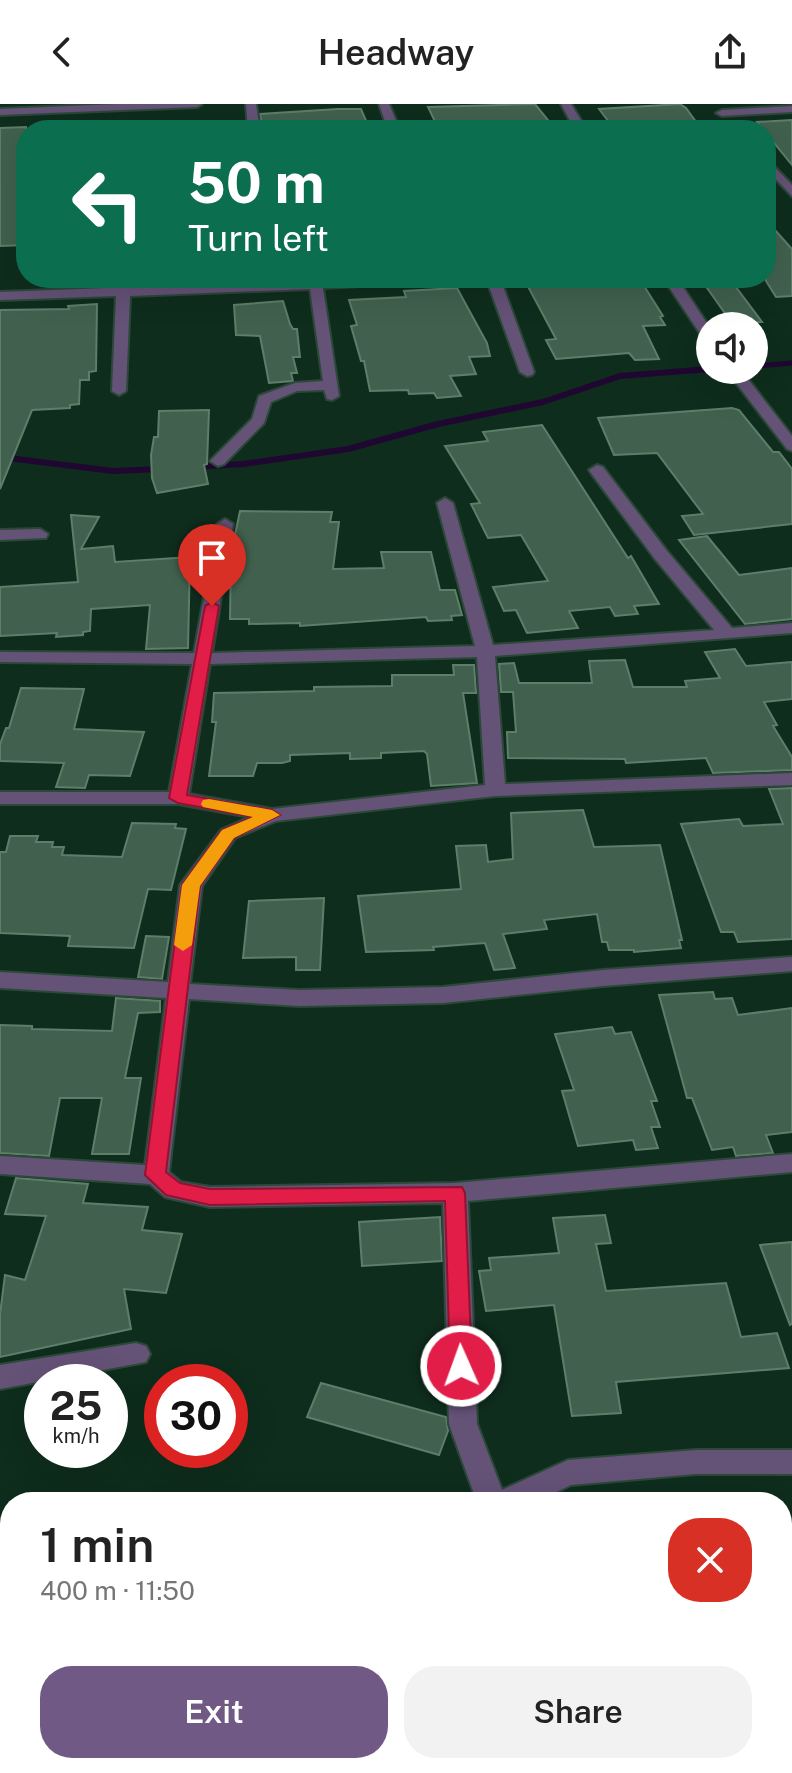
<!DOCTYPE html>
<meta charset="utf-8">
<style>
body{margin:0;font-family:"Public Sans",sans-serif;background:#f2f2f2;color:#222;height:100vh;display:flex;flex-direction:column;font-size:30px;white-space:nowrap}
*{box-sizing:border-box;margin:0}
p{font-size:26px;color:#767676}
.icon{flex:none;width:44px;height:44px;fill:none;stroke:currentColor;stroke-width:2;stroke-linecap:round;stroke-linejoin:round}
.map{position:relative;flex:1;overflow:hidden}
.sheet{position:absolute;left:0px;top:1388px;width:792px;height:282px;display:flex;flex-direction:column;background:#fff;border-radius:32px 32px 0 0;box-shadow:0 8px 32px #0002}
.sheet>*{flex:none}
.guide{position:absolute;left:16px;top:16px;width:760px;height:168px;border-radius:32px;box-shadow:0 8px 32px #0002;background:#0b6e4f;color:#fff;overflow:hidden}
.controls{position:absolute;left:696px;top:208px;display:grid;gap:16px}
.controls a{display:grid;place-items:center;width:72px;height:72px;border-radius:50%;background:#fff;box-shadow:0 8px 32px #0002;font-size:40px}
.speed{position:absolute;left:24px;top:1260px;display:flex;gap:16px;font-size:40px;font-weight:700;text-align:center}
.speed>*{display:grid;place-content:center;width:104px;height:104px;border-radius:50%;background:#fff;box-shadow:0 8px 32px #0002;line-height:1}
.speed small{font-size:20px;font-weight:400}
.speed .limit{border:12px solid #d22;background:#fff;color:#111}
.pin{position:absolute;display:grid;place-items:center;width:68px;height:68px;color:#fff;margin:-82px -34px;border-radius:50% 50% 50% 0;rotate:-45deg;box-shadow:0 0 8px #0007}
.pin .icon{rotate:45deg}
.me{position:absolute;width:88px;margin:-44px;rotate:358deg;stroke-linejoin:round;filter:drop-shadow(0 0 6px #0008)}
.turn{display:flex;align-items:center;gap:28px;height:168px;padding:0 40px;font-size:36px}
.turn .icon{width:104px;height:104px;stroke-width:2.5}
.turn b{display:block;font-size:56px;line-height:68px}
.round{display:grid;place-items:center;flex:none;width:84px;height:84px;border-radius:32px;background:#f2f2f2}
.headline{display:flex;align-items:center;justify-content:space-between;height:136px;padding:0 40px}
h1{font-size:48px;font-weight:600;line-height:60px}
.cta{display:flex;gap:16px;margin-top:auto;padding:16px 40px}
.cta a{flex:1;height:92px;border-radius:32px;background:#715985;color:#fff;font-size:32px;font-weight:600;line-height:92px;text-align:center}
.cta a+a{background:#f2f2f2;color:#222}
header{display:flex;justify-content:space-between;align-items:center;height:104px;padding:0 40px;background:#fff;font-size:36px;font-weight:600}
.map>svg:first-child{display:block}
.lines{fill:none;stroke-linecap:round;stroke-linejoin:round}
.stream-far1{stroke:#200731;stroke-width:5}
.stream{stroke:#200731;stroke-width:6}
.building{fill:#41614e;stroke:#5d7e69;stroke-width:2}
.minor-casing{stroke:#2b4839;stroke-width:4}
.minor{fill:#655277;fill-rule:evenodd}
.route{fill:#e11d48;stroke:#92132f;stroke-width:2}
.slow{fill:#f59e0b}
</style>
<header><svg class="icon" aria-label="back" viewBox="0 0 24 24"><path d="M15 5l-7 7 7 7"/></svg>Headway<svg class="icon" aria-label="share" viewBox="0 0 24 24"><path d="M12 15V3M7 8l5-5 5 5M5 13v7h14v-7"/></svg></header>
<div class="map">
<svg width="792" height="1669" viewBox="0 0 792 1669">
<rect width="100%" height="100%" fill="#0e2d1d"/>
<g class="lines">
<path class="stream-far1" d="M754,262l38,-3"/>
<path class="stream" d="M0,353l113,14 48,-2
M194,363l49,-3 105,-15 90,-25 105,-22 77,-26 90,-7"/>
</g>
<path class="building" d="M535,0l17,21 -113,5 -11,-23z
M680,0l6,4 16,22h-87l-16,-21z
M338,5h23l9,21h-107l-3,-16z
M792,16v45l-35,-43z
M26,23v118l-26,1v-118z
M766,116l26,29v47l-16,1 -10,-16z
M595,174h44l24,38 -3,1 5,8 -22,1 16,33 -24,1 -6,-7 -73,6 -10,-19 10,-1 -31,-58z
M733,179l29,39 -25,2 -3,-5h-5l-24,-34z
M457,184l30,55 3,13 -21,1 7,17 -26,2 11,20 -24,2 -3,-5 -25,1 -1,-4 -38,1 -6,-30h-3l-10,-35 6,-1 -8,-25 57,-3 -2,-6z
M283,197l7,23 3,5h4l3,28h-7l4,16h-6l2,8 -24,2 -9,-47 -24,-1 -2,-30z
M97,200l-1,67 -7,1v8h-9l-1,24 -9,1v3l-38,2 -32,79v-179l69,-1 -1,-3z
M732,304l7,2 34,42h6l13,17v55l-98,11 -12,-19 21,-2 -46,-61 -43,2 -16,-37z
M209,306l-2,54 -3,1 4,19 -51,9 -5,-15 -1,-23 3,-18h4l1,-26z
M542,321l86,133 3,-2 28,48 -25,2 4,8 -23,2 -5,-9 -41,4 9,17 -51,5 -11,-23 -12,1 -11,-24 55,-6 -27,-46 -33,3 -17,-34 9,-1 -35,-57 43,-5 -5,-9z
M240,407l92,1 -2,10h9l-6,47 51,-1 -3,-16h50l9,38h15l7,25 -11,1 1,4 -24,1 -2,-4 -126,9v-3l-51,1v-5h-19l1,-65z
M71,411l28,2 -18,32 32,-3 2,16 75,-5 -2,91 -42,1 4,-44 -59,4 -1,22 -7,1v3l-27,2 1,-4 -57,3v-49l78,-5z
M707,432l32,39 53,-7v51l-47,5 -66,-84z
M735,545l11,17 46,-4v37l-28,3 13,23 -4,1 19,31v13l-79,3 -7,-15 -80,5 -1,-4 -117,-1 -1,-26h9l-3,-40h-12l-2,-28 15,-1 5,20h73l-3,-22 36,-1 8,27h54l-2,-6 35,-3 -15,-26z
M453,561h21l2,28h-13l14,90 -46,3 -4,-32 -3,-3 -43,2v5l-31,1v-6l-60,2v6l-8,2h-25l-4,13h-44l7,-54h-4l2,-29 100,-2v-4l78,-1v-11h62z
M21,584l63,1 -10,40 70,3 -14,44 -41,-1 -4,13 -29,-1 8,-24 -64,-2v-17l6,-16h3z
M792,684v151l-54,3 -4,-10h-13l-40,-108 58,-5 4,7 40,-2 -14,-35z
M583,706l11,37 66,-2 22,95h-3l2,8 -47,4v-2h-25l-2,-8h-5l-5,-28 -53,6 3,9 -44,5 12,34 -21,2 -9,-27 -52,4 1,3 -68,2 -8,-56 103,-7 -5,-43 30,-1 2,17 25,-3 -2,-46z
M132,719l44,1 -1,4 11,1 -15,61 -23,-1 -14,59 -66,-2 2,-10 -70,-3v-81h6l4,-16h28l-2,6h17l-1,5h12l-2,8 60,2z
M324,794l-4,72h-24v-13l-53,1 6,-57z
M146,832l23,1 -7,42 -24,-2z
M713,888l2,7 17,-1 6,17 54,-7v124l-26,3 7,18 -37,3 -3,-9 -21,3 -20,-52h-5l-28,-103z
M116,894l44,3v11l-22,1 -13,65h16l-12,76h-37l10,-56h-42l-11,58 -49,-3v-128l32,1v3l80,2z
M612,923l3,7 16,-2 26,69h-6l9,26h-9l7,21 -22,2 -3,-10 -55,6 -16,-55 12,-1 -19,-56z
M16,1074l72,6 -5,19 65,4 -6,23 40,4 -16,59 -42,-4 7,40 -131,28v-43l5,-39 20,5 21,-64 -41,-2z
M605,1111l6,28 -15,1 10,47 120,-8 15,54 36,-4 12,35 -173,14 5,31 -49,3 -18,-111 -68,6 -7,-40 12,-1 -2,-12 70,-5 -6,-35z
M440,1113l2,44 -80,5 -3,-44z
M792,1138v82l-2,1 -30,-80z
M321,1279l125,34 2,14 -9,24 -132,-38z"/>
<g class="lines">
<g class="minor-casing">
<path id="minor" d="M116,0h86l-5,3 -197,8v-6z
M246,0h10l4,26h-12z
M379,0h10l11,26h-12z
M561,0h10l16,26h-12z
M792,2v6l-70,4 -6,-3 6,-3z
M766,54l26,27v11l-26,-27z
M363,174h76l-7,4 -109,6 16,108 -7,4 -5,-1 -3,-9 -27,1 -26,11 -7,21 -40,41 -6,2 -8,-5 42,-42 7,-23 36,-13 28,-2 -13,-92 -180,7 -4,95 -7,4 -7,-4 4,-95 -116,4v-8z
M486,174h14l34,94 -2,3 -5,1 -7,-4z
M663,174h14l33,50v14l-5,-1z
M726,266h15l51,66v15l-5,-2z
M597,361l6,2 64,84 65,77 60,-5v10l-297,23 10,128 287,-11v12l-297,11 -219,25 -41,17 -33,48 -12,98 109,6 144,-3 160,-17 189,-13v14l-189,15 -160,17 -144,3 -110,-7 -20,173 12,10 29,5 245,-4 337,-29v18l-324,29 9,223 25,66 66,-30 128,-10h96v24h-96l-125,11 -35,17h-59l-28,-78 -6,-221 -233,4 -45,-10 -15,-13 -150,-10v-18l145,9 21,-167 -166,-10v-16l168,10 12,-97 41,-55 29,-13 -72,-13h-178v-12h169l23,-128 -192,-2v-10l194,1 23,-129 8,-5 8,5 -21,129 263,-7 -38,-143 8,-5 8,5 40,142 221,-15 -59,-71 -64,-86 -2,-3zM477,553l8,128 -213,24 -83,-15 21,-130z
M40,425l8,5 -2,4 -46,2v-10z
M136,1239l10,3 4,8 -4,8 -146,27v-24z
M10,1577v30l-10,2v-30z
M234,1660h32l4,9h-34z
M582,1660h33l4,9h-34z"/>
</g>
<use href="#minor" class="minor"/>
</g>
<path class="route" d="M212,498l7,4 -32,189 85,15 8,5 -46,23 -34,48 -34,286 14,11 30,6 252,-2 3,6 7,173 -3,7 -8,3 -8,-3 -3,-7 -5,-165 -235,4 -44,-10 -21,-20 37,-290 40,-55 31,-13 -75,-14 -9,-5 36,-192z"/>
<path class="slow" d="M209,695l63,11 8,5 -46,23 -34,48 -8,59 -9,6 -9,-6 8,-60 40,-55 31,-13 -50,-10 -2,-3 2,-4z"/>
</svg>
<div class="controls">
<a><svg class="icon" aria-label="sound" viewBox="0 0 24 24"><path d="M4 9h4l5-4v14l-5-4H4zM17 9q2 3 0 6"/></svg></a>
</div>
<div class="speed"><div>25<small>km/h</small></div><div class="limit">30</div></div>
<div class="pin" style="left:212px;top:502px;background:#d93025"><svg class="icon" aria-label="arrive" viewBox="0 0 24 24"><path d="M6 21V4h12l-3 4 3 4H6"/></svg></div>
<svg class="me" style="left:461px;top:1262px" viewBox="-20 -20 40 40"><circle r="17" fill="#e11d48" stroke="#fff" stroke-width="3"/><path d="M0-11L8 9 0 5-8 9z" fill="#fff"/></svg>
<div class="guide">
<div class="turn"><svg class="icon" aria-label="left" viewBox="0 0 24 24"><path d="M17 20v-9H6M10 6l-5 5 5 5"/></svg><div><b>50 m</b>Turn left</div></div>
</div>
<section class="sheet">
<div class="headline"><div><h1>1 min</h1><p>400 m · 11:50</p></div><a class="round" style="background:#d93025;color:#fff"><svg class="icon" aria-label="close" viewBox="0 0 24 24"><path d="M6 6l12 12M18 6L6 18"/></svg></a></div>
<div class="cta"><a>Exit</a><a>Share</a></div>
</section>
</div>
